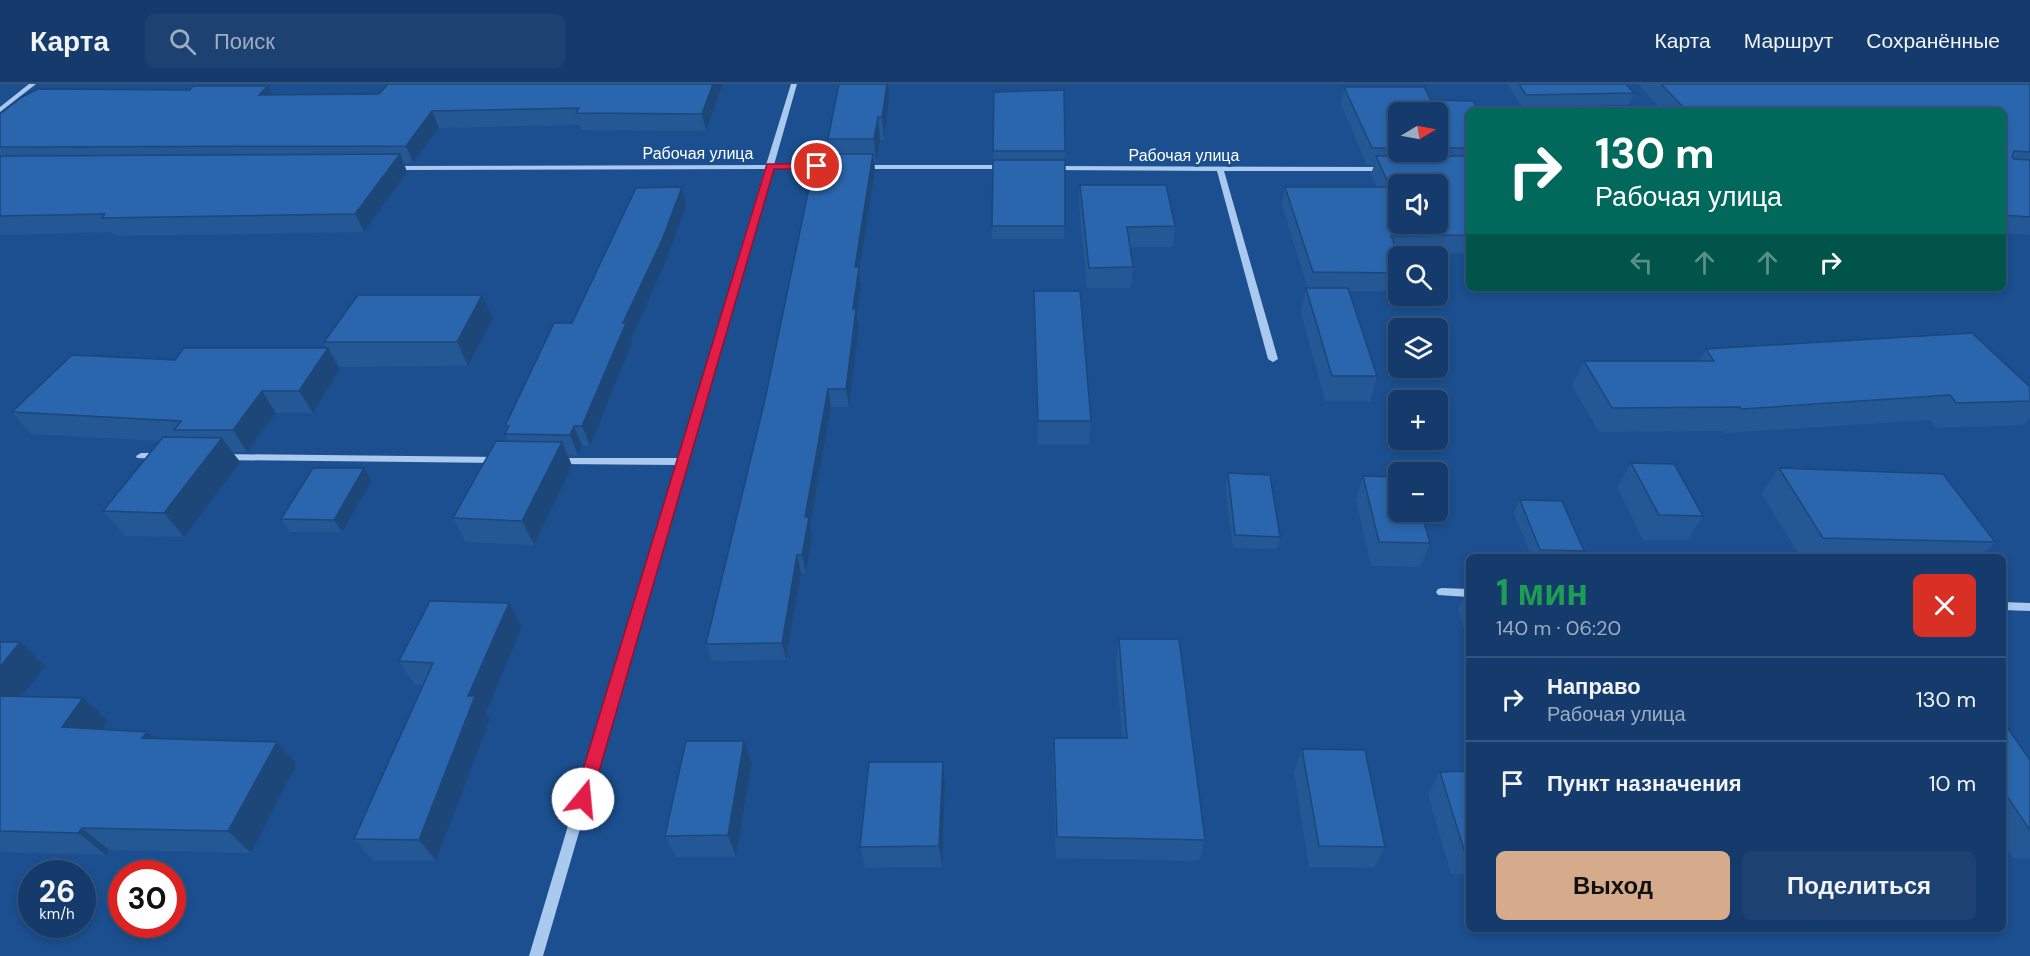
<!DOCTYPE html>
<html lang="ru">
<meta charset="utf-8">
<style>
body{margin:0;font-family:"DM Sans",sans-serif;background:#1d4271;color:#f1f3f6;height:100vh;display:flex;flex-direction:column;font-size:22px;white-space:nowrap}
*{box-sizing:border-box;margin:0}
p{font-size:20px;color:#9dadc1}
.icon{flex:none;width:33px;height:33px;fill:none;stroke:currentColor;stroke-width:2;stroke-linecap:round;stroke-linejoin:round}
.map{position:relative;flex:1;overflow:hidden}
.sheet{position:absolute;left:1466px;top:470px;width:540px;height:378px;display:flex;flex-direction:column;background:#143b6b;border-radius:9px;box-shadow:0 3px 9px #0003,0 0 0 2px #33557e}
.sheet>*{flex:none}
.banner{position:absolute;left:1466px;top:24px;width:540px;height:183px;border-radius:9px;box-shadow:0 3px 9px #0003,0 0 0 2px #33557e;background:#00695c;color:#fff;overflow:hidden}
.needle{width:39px;rotate:80deg}
.fabs{position:absolute;left:1388px;top:18px;display:grid;gap:12px}
.fabs a{display:grid;place-items:center;width:60px;height:60px;border-radius:9px;background:#143b6b;box-shadow:0 3px 9px #0003,0 0 0 2px #33557e;font-size:30px}
.speed{position:absolute;left:18px;top:776px;display:flex;gap:12px;font-size:30px;font-weight:700;text-align:center}
.speed>*{display:grid;place-content:center;width:78px;height:78px;border-radius:50%;background:#143b6b;box-shadow:0 3px 9px #0003,0 0 0 2px #33557e;line-height:1}
.speed small{font-size:15px;font-weight:400}
.speed .limit{border:9px solid #d22;background:#fff;color:#111}
.pin{position:absolute;display:grid;place-items:center;width:51px;height:51px;color:#fff;margin:-26px;border:3px solid #fff;border-radius:50%;box-shadow:0 2px 6px #0007}
.me{position:absolute;width:66px;margin:-33px;rotate:17deg;stroke-linejoin:round;filter:drop-shadow(0 0 4px #0008)}
.turn{display:flex;align-items:center;gap:21px;height:126px;padding:0 30px;font-size:27px}
.turn .icon{width:78px;height:78px;stroke-width:2.5}
.turn b{display:block;font-size:42px;line-height:51px}
.lanes{display:flex;align-items:center;height:57px;padding:0 30px;background:#0003;justify-content:center;gap:30px;direction:ltr}
.lanes .off{opacity:.35}
.round{display:grid;place-items:center;flex:none;width:63px;height:63px;border-radius:9px;background:#1d4271}
.headline{display:flex;align-items:center;justify-content:space-between;height:102px;padding:0 30px}
h1{font-size:36px;font-weight:700;line-height:45px;color:#1e9e55}
.action{display:flex;gap:12px;margin-top:auto;padding:12px 30px}
.action a{flex:1;height:69px;border-radius:9px;background:#d6ab8b;color:#111;font-size:24px;font-weight:700;line-height:69px;text-align:center}
.action a+a{background:#1d4271;color:#f1f3f6}
ul{padding:0;list-style:none}
li{display:flex;align-items:center;gap:18px;height:84px;padding:0 30px;border-top:2px solid #33557e}
li div{flex:1}
li b{display:block;font-size:22px}
li em{font-style:normal}
header{display:flex;align-items:center;gap:36px;box-sizing:border-box;height:84px;padding:0 30px;background:#143b6b;border-bottom:2px solid #33557e}
header strong{font-size:28px}
nav{display:flex;gap:33px;margin-inline-start:auto;font-size:21px}
.search{width:420px;height:54px;background:#1d4271;display:flex;align-items:center;gap:15px;box-sizing:border-box;padding:0 21px;border-radius:9px;color:#9dadc1;font-size:22px}
.map>svg:first-child{display:block}
.lines{fill:none;stroke-linecap:round;stroke-linejoin:round}
.minor{fill:#a9c9ee;fill-rule:evenodd}
.wall{fill:#245895;fill-rule:evenodd}
.shaded-wall{fill:#1d4779}
.building{fill:#2a66ad;stroke:#1d4779;stroke-width:1.5;fill-rule:evenodd}
.route{fill:#e11d48;stroke:#92132f;stroke-width:1.5}
.labels{text-anchor:middle;stroke-width:6;stroke-linejoin:round;paint-order:stroke}
.far-street-label{font-size:16px;fill:#fff;stroke:#1b4f8f}
</style>
<header>
<strong>Карта</strong>
<div class="search"><svg class="icon" aria-label="search" viewBox="0 0 24 24"><circle cx="10" cy="10" r="6"/><path d="M15 15l6 6"/></svg>Поиск</div>
<nav><a>Карта</a><a>Маршрут</a><a>Сохранённые</a></nav>
</header>
<div class="map">
<svg width="2030" height="872" viewBox="0 0 2030 872">
<rect width="100%" height="100%" fill="#1b4f8f"/>
<g class="lines">
<path class="minor" d="M29,0h7l-36,28v-5z
M791,0h6l-23,81h63l4,2 -4,2h-65l-229,787h-14l147,-491 -119,-1 -5,-3 5,-3h121l87,-289 -372,1 -4,-2 4,-2 373,-1z
M858,81h147l4,2 -4,2h-147z
M1047,82l339,1 4,2 -4,2h-162l54,188 -5,3 -5,-3 -51,-188 -167,-1 -4,-2z
M141,369h20l5,3 -5,3 -24,-1 -1,-2z
M221,370l279,3 5,3 -5,3 -279,-3 -5,-3z
M1442,504l26,1v8l-30,-2 -2,-3 2,-3z
M2002,518l28,1v8l-28,-1z"/>
</g>
<path class="wall" d="M723,0l-17,47 -125,-1 -1,-5 -141,3 -26,35h-9l3,9 -43,60 -250,4 -3,-4 -111,3v-121l190,-24 78,-4 4,9 107,-1z
M1507,0h119l8,9 -5,12 -107,2z
M1638,0h392v151l-28,-2v-122h-339z
M1344,3l87,13 37,11v142l-70,1v37h-49l28,85 -7,25h-45l-24,-89 5,-24h2l-26,-83 3,-18h92l-6,-13 3,-9h-7l-26,-61zM1398,28h39v40h-39z
M994,8l71,59 -1,88h-72z
M889,16l-5,40h-4l-4,22h-2l1,9 -16,101 2,13 -4,28 2,14 -10,80h-18l-21,119 2,9 -6,38h-5l-15,87 -74,1 -6,-17 114,-456 10,-34 -2,-15z
M1080,101l95,41 -2,21h-43l3,20 -2,21h-44l-8,-82z
M682,103l4,19 -19,53 -36,80 1,4 -42,103h-8l-4,9h-10l4,11 -38,79 -68,-3 -13,-24 55,-77 -3,-7 2,-4 -2,-4 67,-103z
M1034,207l57,130 -2,24h-51l-4,-130z
M482,211l11,24 -25,47 -129,1 1,2 -27,44h-37l-29,39h-15l8,10 -56,75 -59,-1 -22,-25 58,-70 -130,-7 -19,-22 163,-52 152,-12 -3,-6z
M1706,265l324,38v31l-7,7 -87,3 -6,-8 -205,13 -1,-2 -125,1 -27,-46 12,-25h115z
M1631,379l72,53 -16,24h-44l-26,-53z
M1779,384l216,74 -14,14h-181l-39,-63z
M1228,389l52,64 -3,12 -44,-1 -8,-62z
M1363,392l67,67 -10,24 -49,-1 -15,-66z
M372,397l-30,51h-52l-9,-13z
M1520,416l64,51 -3,5h-50l-17,-43z
M1468,504v52l-10,-30z
M509,519l13,24 -36,86 4,6 -54,142h-62l-20,-22 69,-154h-8l-16,-24z
M1119,555l86,201 -6,21 -143,-3 -3,-97 1,-23h68l-6,-75z
M0,558l45,24 -23,30 86,25 -5,8 44,3 7,7 123,3 20,22 -46,89 -142,-3 -3,5 -106,-3z
M2002,636l28,40v98h-16l-12,-17z
M744,657l8,22 -16,94h-60l-11,-21z
M1302,665l83,98 -11,21 -65,-1 -15,-95z
M943,678l2,22 -3,83 -77,1 -5,-21z
M1468,687v103h-17l-23,-80 12,-22z"/>
<path class="shaded-wall" d="M713,0h10l-17,47 -4,-17z
M887,0h1l1,16 -5,40 -2,-23z
M268,2l8,17 -17,-8z
M432,27l7,17 -26,35 -7,-17z
M878,33l2,23 -4,22 -2,-23z
M400,70l7,18 -43,60 -9,-18z
M873,70l2,17 -16,101 2,13 -4,28 2,14 -10,80 -3,-18 7,-80 2,-42z
M682,103l4,19 -19,53 -36,80 1,4 -42,103 -8,-20 41,-103z
M482,211l11,24 -25,47 -11,-24z
M328,264l12,21 -27,44 -14,-22z
M828,305l3,18 -21,119 2,9 -6,38 -4,-18 3,-38z
M262,307l14,22 -29,39 -14,-22z
M574,342l8,20 -4,9 -8,-20z
M222,354l18,24 -56,75 -20,-24z
M562,358l10,24 -38,79 -12,-24z
M364,384l8,13 -30,51 -8,-12z
M797,471l4,18 -15,87 -4,-17z
M509,519l13,24 -36,86 4,6 -54,142 -17,-21 49,-144z
M20,558l25,24 -40,52 -5,-4v-47z
M83,614l25,23 -20,29 -26,-23z
M147,648l24,22 -29,-16z
M744,657l8,22 -16,94 -8,-22z
M277,658l20,22 -46,89 -23,-22z
M943,678l2,22 -3,83 -3,-21z
M82,744l27,22 -3,5 -28,-22z"/>
<path class="building" d="M388,0h325l-11,30 -126,-1 3,-5 -147,3 -26,35 -406,1v-33l22,-17 16,-8 152,1 3,-4h75l-9,9 120,-1z
M839,0h48l-5,33h-4l-4,22h-46z
M1519,0h107l8,9 -108,2z
M1661,0h369v68l-16,-1 -2,6 2,2 16,1v57l-28,-2v-104h-315z
M1344,3h80l7,13 42,1 6,10h-11v37h-31v-36h-39v36h-26z
M1064,6l1,61h-72l1,-59z
M400,70l-45,60 -253,4 3,-4 -105,2v-60z
M827,70h46l-18,113h4l-6,42h3l-10,80h-18l-23,128h4l-7,38h-5l-15,88 -76,1 58,-240 45,-216h11z
M1376,72h92v79l-77,1 8,20h-1v17l-85,-1 -28,-85h105zM1398,100h39v40h-39z
M993,76h72v66h-73z
M1080,101h86l9,41 -48,1 6,40 -44,1z
M682,103l-20,53 -39,83h3l-44,103h-8l-4,9 -65,-1 4,-8h-4l49,-103h18l64,-135z
M1306,204h42l29,88h-45z
M1034,207h46l11,130h-53z
M358,211h124l-25,47h-133z
M1972,249l58,54v14l-74,2 -6,-8 -209,14 -1,-2 -128,1 -28,-47h130l-8,-12z
M184,264h144l-29,43h-37l-29,39h-59l7,-9 -169,-9 60,-57 103,5z
M163,353l59,1 -58,75 -61,-2z
M496,357l66,1 -40,79 -69,-3z
M1631,379l43,1 29,52 -44,-1z
M313,384h51l-30,52 -53,-1z
M1779,384l164,6 52,68 -172,-4z
M1228,389l42,2 10,62 -45,-2z
M1363,392l35,1v35h23l9,31 -51,-1z
M1520,416l42,1 22,50 -44,-1z
M430,517l79,2 -41,93h7l-56,144 -65,-1 79,-176 -34,-2z
M1119,555h60l26,201 -148,-3 -3,-99h73z
M0,558h20l-20,25z
M0,612l83,2 -21,29 85,5 -5,6 135,4 -49,89 -146,-3 -4,5 -78,-2z
M2002,636l28,40v70l-28,-41z
M686,657h58l-16,94 -63,1z
M1302,665l63,1 20,97 -66,-1z
M869,678h74l-4,84 -79,1z
M1468,687v82h-3l-25,-81z"/>
<path class="route" d="M767,80h50l5,2 -5,3h-43l-183,630 -2,5 -6,3 -6,-3 -3,-5z"/>
<g class="labels">
<g class="far-street-label">
<text x="698" y="75">Рабочая улица</text>
<text x="1184" y="77">Рабочая улица</text>
</g>
</g>
</svg>
<div class="fabs">
<a><svg class="needle" viewBox="-14 -14 28 28"><path d="M0-13l5 13h-10z" fill="#e53935"/><path d="M0 13l5-13h-10z" fill="#9dadc1"/></svg></a>
<a><svg class="icon" aria-label="sound" viewBox="0 0 24 24"><path d="M4 9h4l5-4v14l-5-4H4zM17 9q2 3 0 6"/></svg></a>
<a><svg class="icon" aria-label="search" viewBox="0 0 24 24"><circle cx="10" cy="10" r="6"/><path d="M15 15l6 6"/></svg></a>
<a><svg class="icon" aria-label="layers" viewBox="0 0 24 24"><path d="M12 4l9 5-9 5-9-5zM3 14l9 5 9-5"/></svg></a>
<a>+</a>
<a>−</a>
</div>
<div class="speed"><div>26<small>km/h</small></div><div class="limit">30</div></div>
<div class="pin" style="left:817px;top:82px;background:#d93025"><svg class="icon" aria-label="arrive" viewBox="0 0 24 24"><path d="M6 21V4h12l-3 4 3 4H6"/></svg></div>
<svg class="me" style="left:583px;top:715px" viewBox="-20 -20 40 40"><circle r="19" fill="#fff"/><path d="M0-13L10 11 0 6-10 11z" fill="#e11d48"/></svg>
<div class="banner">
<div class="turn"><svg class="icon" aria-label="right" viewBox="0 0 24 24"><path d="M7 20v-9h11M14 6l5 5-5 5"/></svg><div><b>130 m</b>Рабочая улица</div></div>
<div class="lanes"><svg class="icon off" aria-label="left" viewBox="0 0 24 24"><path d="M17 20v-9H6M10 6l-5 5 5 5"/></svg><svg class="icon off" aria-label="ahead" viewBox="0 0 24 24"><path d="M12 20V5M6 11l6-6 6 6"/></svg><svg class="icon off" aria-label="ahead" viewBox="0 0 24 24"><path d="M12 20V5M6 11l6-6 6 6"/></svg><svg class="icon" aria-label="right" viewBox="0 0 24 24"><path d="M7 20v-9h11M14 6l5 5-5 5"/></svg></div>
</div>
<section class="sheet">
<div class="headline"><div><h1>1 мин</h1><p>140 m · 06:20</p></div><a class="round" style="background:#d93025;color:#fff"><svg class="icon" aria-label="close" viewBox="0 0 24 24"><path d="M6 6l12 12M18 6L6 18"/></svg></a></div>
<ul>
<li><svg class="icon" aria-label="right" viewBox="0 0 24 24"><path d="M7 20v-9h11M14 6l5 5-5 5"/></svg><div><b>Направо</b><p>Рабочая улица</p></div><em>130 m</em></li>
<li><svg class="icon" aria-label="arrive" viewBox="0 0 24 24"><path d="M6 21V4h12l-3 4 3 4H6"/></svg><div><b>Пункт назначения</b></div><em>10 m</em></li>
</ul>
<div class="action"><a>Выход</a><a>Поделиться</a></div>
</section>
</div>
